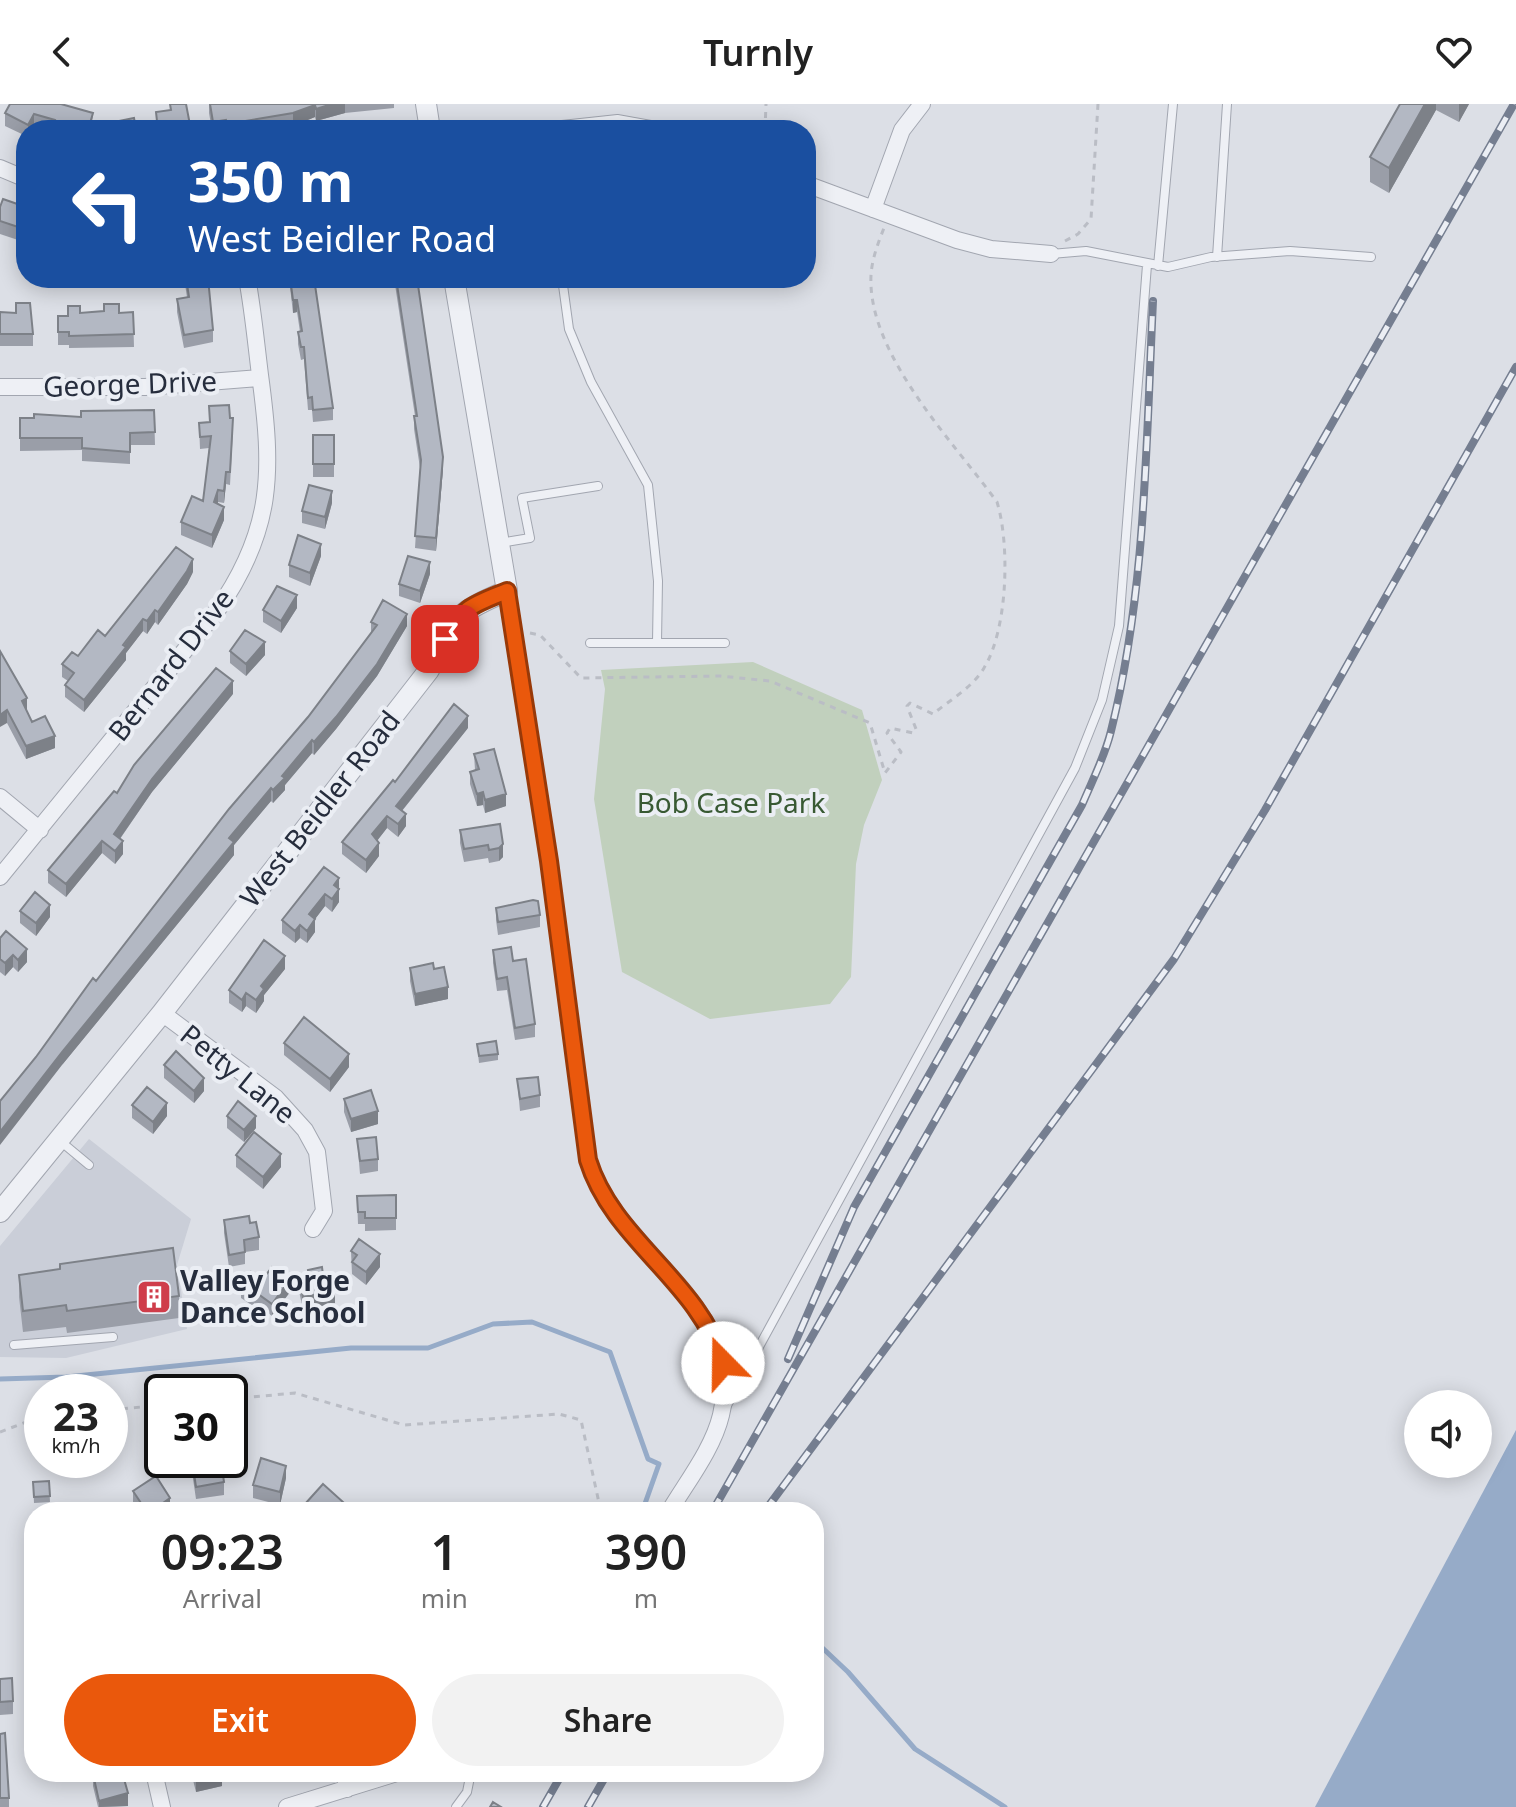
<!DOCTYPE html>
<style>
body{margin:0;font-family:"Noto Sans",sans-serif;background:#f2f2f2;color:#222;height:100vh;display:flex;flex-direction:column;font-size:30px;white-space:nowrap}
*{box-sizing:border-box;margin:0}
p{font-size:26px;color:#767676}
.icon{flex:none;width:44px;height:44px;fill:none;stroke:currentColor;stroke-width:2;stroke-linecap:round;stroke-linejoin:round}
.map{position:relative;flex:1;overflow:hidden}
.details{position:absolute;left:24px;top:1398px;width:800px;height:280px;display:flex;flex-direction:column;background:#fff;border-radius:32px;box-shadow:0 4px 20px #0003}
.details>*{flex:none}
.top-card{position:absolute;left:16px;top:16px;width:800px;height:168px;border-radius:32px;box-shadow:0 4px 20px #0003;background:#1a4fa0;color:#fff;overflow:hidden}
.tools{position:absolute;left:1404px;top:1286px;display:grid;gap:16px}
.tools a{display:grid;place-items:center;width:88px;height:88px;border-radius:50%;background:#fff;box-shadow:0 4px 20px #0003;font-size:40px}
.speed{position:absolute;left:24px;top:1270px;display:flex;gap:16px;font-size:40px;font-weight:700;text-align:center}
.speed>*{display:grid;place-content:center;width:104px;height:104px;border-radius:50%;background:#fff;box-shadow:0 4px 20px #0003;line-height:1}
.speed small{font-size:20px;font-weight:400}
.speed .limit{border:4px solid #111;border-radius:12px;background:#fff;color:#111}
.pin{position:absolute;display:grid;place-items:center;width:68px;height:68px;color:#fff;margin:-34px;border-radius:16px;box-shadow:0 4px 12px #0006}
.me{position:absolute;width:88px;margin:-44px;rotate:338deg;stroke-linejoin:round;filter:drop-shadow(0 0 6px #0008)}
.turn{display:flex;align-items:center;gap:28px;height:168px;padding:0 40px;font-size:36px}
.turn .icon{width:104px;height:104px;stroke-width:2.5}
.turn b{display:block;font-size:56px;line-height:68px}
.eta{display:flex;justify-content:space-evenly;align-items:center;height:136px;text-align:center}
.eta b{font-size:48px;font-weight:600;line-height:56px}
.action{display:flex;gap:16px;margin-top:auto;padding:16px 40px}
.action a{flex:1;height:92px;border-radius:48px;background:#ea580c;color:#fff;font-size:32px;font-weight:600;line-height:92px;text-align:center}
.action a+a{background:#f2f2f2;color:#222}
header{display:flex;justify-content:space-between;align-items:center;height:104px;padding:0 40px;background:#fff;font-size:36px;font-weight:600}
.map>svg:first-child{display:block}
.built{fill:#caced8}
.green{fill:#c1d0bd}
.water{fill:#96abc8}
.lines{fill:none;stroke-linecap:round;stroke-linejoin:round}
.stream{stroke:#96abc8;stroke-width:5}
.service-casing{stroke:#a2a6b0;stroke-width:10}
.minor-casing{stroke:#a2a6b0;stroke-width:18}
.tertiary-casing{stroke:#a2a6b0;stroke-width:22}
.path{stroke:#babdc5;stroke-width:3;stroke-dasharray:6 6;stroke-linecap:butt}
.service{stroke:#eef0f5;stroke-width:8}
.minor{stroke:#eef0f5;stroke-width:16}
.tertiary{stroke:#eef0f5;stroke-width:20}
.rail-casing{stroke:#757e90;stroke-width:8}
.rail{stroke:#ebeef4;stroke-width:5;stroke-dasharray:15;stroke-linecap:butt}
.wall{fill:#9a9ea8}
.shaded-wall{fill:#7d8188}
.building{fill:#b3b8c3;stroke:#7d8188;stroke-width:2}
.route-casing{stroke:#983908;stroke-width:20}
.route{stroke:#ea580c;stroke-width:14}
.labels{text-anchor:middle;stroke-width:8;stroke-linejoin:round;paint-order:stroke}
.street-label{font-size:28px;fill:#262d3d;stroke:#ebeef4}
.park-label{font-size:28px;fill:#385933;stroke:#ebeef4}
.poi-label{font-size:28px;font-weight:bold;fill:#262d3d;stroke:#ebeef4;text-anchor:start}
</style>
<header><svg class="icon" aria-label="back" viewBox="0 0 24 24"><path d="M15 5l-7 7 7 7"/></svg>Turnly<svg class="icon" aria-label="heart" viewBox="0 0 24 24"><path d="M12 20l-8-8c-3-5 5-10 8-4 3-6 11-1 8 4z"/></svg></header>
<div class="map">
<svg width="1516" height="1703" viewBox="0 0 1516 1703">
<rect width="100%" height="100%" fill="#dcdfe6"/>
<path class="built" d="M89,1035l102,80 -14,46 10,64 -121,29 -66,-1v-111z"/>
<path class="green" d="M753,558l109,48 20,70 -18,45 -8,39 -5,113 -21,27 -120,15 -88,-47 -28,-173 11,-110 -4,-19z"/>
<path class="water" d="M1516,1326v377h-201z"/>
<g class="lines">
<path class="stream" d="M0,1275l66,-2 285,-29h77l65,-24 39,-2 78,30 38,107 11,5 -17,48
M814,1536l34,32 67,77 90,58"/>
<g class="service-casing">
<path id="service" d="M1051,150l35,-3 82,16 43,-10 79,-6 81,6
M1217,153l10,-153
M1158,162l15,-162
M562,174l7,51 22,53 57,103 10,96 -1,61
M500,439l30,-5 -8,-40 76,-12
M590,539h135
M59,1036l30,25
M14,1241l99,-8
M725,1305l350,-641 27,-68 17,-74 28,-361
M634,1668l4,2
M456,1703l11,-15 4,-20"/>
</g>
<g class="minor-casing">
<path id="minor" d="M553,26l65,-7 39,7
M0,64l26,11
M806,80l151,56 34,9 60,5
M873,105l29,-79 20,-26
M0,283h145l115,-9
M507,487l42,270 39,299c29,94 160,145 133,255 -8,34 -35,68 -52,97
M0,693l40,33
M0,773l216,-265c58,-82 57,-141 44,-237 -4,-32 -7,-65 -13,-97
M162,909l114,85 29,32 12,22 7,59 -11,18
M154,1668l8,35
M344,1668l3,17
M287,1703l113,-35"/>
</g>
<g class="tertiary-casing">
<path id="tertiary" d="M426,0l4,26
M0,1108l162,-199 267,-343c27,-52 21,-55 78,-79l-53,-313"/>
</g>
<path class="path" d="M765,26l1,-26
M1065,137l13,-7 13,-15 7,-115
M530,529l10,2 41,43 139,-2 50,5 100,42 15,50 16,-21 -14,-19 3,-5 23,5 3,-4 -9,-23 3,-3 23,11c17,-14 40,-27 51,-46 24,-39 26,-124 13,-166 -44,-61 -130,-148 -126,-227 1,-16 7,-32 13,-47
M230,1295l65,-6 109,32 155,-11 22,6 20,92
M110,1306l52,-5
M0,1328l42,-16"/>
<use href="#service" class="service"/>
<use href="#minor" class="minor"/>
<use href="#tertiary" class="tertiary"/>
<g class="rail-casing">
<path id="rail" d="M788,1255l66,-152 228,-402c10,-24 23,-49 29,-74 35,-140 35,-286 42,-430
M712,1408l802,-1408
M764,1408l410,-553 91,-149 251,-443
M543,1703l20,-35
M588,1703l20,-35"/>
</g>
<use href="#rail" class="rail"/>
</g>
<path class="wall" d="M10,0l83,21 -2,5h-45l-12,-3 -2,3h-6v6l-21,-10v-13z
M209,0h185v4l-49,5 -29,8 -1,-4 -22,9 -27,4h-54l-3,-17z
M1400,0h69l-10,18 -23,-12 -47,83 -19,-11v-25z
M0,103h26v19l-5,15 -21,-7z
M184,174h24l5,52v12l-29,6 -7,-36v-13l10,-2z
M289,174h25l19,130v12l-20,2 -1,-12h-4l-4,-51 -3,1 -3,-16v-12h2l-3,-20 -4,1z
M394,174h23l26,191 -7,82 -21,-3 5,-80 -6,-39v-13h1z
M0,208l33,22v12h-33z
M133,208l1,35 -65,1v-3h-11v-29h10l12,-3z
M209,302l21,12 3,12 -3,55 -4,-1 -2,19 -6,-1v2l6,16 -12,28 -31,-13v-13l22,-21 6,-53 -9,1 -1,-26 10,-1z
M154,306l1,35h-25v19l-48,-3v-11l-62,1v-33l61,-1z
M313,331h21v42h-21z
M332,399l-7,26 -23,-6v-12z
M321,452l-11,30 -21,-9v-12z
M193,468l-6,12 -29,41 -3,-3 -8,12 -4,-3 -17,22v7l-42,52 -19,-15v-12l3,-4 -6,-4v-13l16,-8z
M430,470l-10,29 -21,-7v-12z
M297,504l-16,25 -18,-11v-12z
M371,518l36,4 -30,50 -41,53 -22,26 -2,-2 -27,32v5l-12,13 -2,-2 -37,44v10l-172,210 34,-84 212,-264 63,-84z
M0,547l32,71 23,26 -29,11 -19,-36z
M230,547l35,4 -19,21 -16,-13z
M233,590l-81,98 -32,47 3,15 -8,10 -13,-11 -36,44 -18,-14v-13l69,-77z
M468,624l-66,83 4,15 -8,11 -11,-9 -10,13 2,15 -13,17 -24,-19v-12l53,-60z
M474,650l32,52 -21,7 -2,-8 -6,1 -7,-22v-12l5,-2z
M500,720l3,33 -4,4 -10,2 -1,-5 -24,4 -4,-19v-13z
M339,774v24l-7,10 -7,-6 -10,13v13l-8,11 -7,-5 -5,5 -13,-10v-13z
M496,804l44,7v12l-42,8 -2,-15z
M20,807l30,6 -14,19 -16,-13z
M0,834l27,24 -9,10 -5,-5 -8,9 -5,-4z
M493,846l42,74v13l-20,3 -8,-50 -10,1 -4,-28z
M410,864l24,1 14,30 -33,7 -5,-25z
M285,865l-21,26v6l-8,12 -10,-7 -4,6 -13,-9v-13z
M284,939l65,24 -19,25 -46,-37z
M477,940l21,10v6l-19,3z
M164,961l40,26 -10,12 -30,-25z
M517,975l23,16v12l-20,4z
M344,995l34,25 -27,8 -7,-20z
M132,1001l35,11 -14,18 -21,-16z
M227,1012l29,12 -12,14 -17,-14z
M357,1035l21,20v12l-18,3z
M236,1051l45,12 -18,22 -27,-22z
M396,1091v35l-31,1v-7h-7l-1,-28z
M224,1116l26,3 9,14v13l-14,2v12l-16,3 -5,-34z
M351,1147l29,16 -14,18 -14,-11z
M308,1166l15,5 12,28 -32,7 -4,-19v-13l9,-2z
M19,1171l160,21v22l-112,15 -1,-6 -43,5 -4,-35z
M262,1176l28,12 -18,24 -18,-13 -1,3 -12,-8v-13z
M192,1356l32,22v13l-28,4 -4,-27z
M286,1374l-6,27 -27,-7v-13z
M49,1377l1,21 -16,1 -1,-21z
M133,1387l37,20 -1,1h-30l-6,-9z
M305,1400l38,8h-38z
M0,1575l13,22v13l-13,1z
M0,1630l9,64v9h-9z
M191,1668h31v14l-26,6z
M93,1670l35,32 -30,1 -5,-21z"/>
<path class="shaded-wall" d="M332,0h13v9l-29,8v-12z
M1425,0h11v6l-47,83v-25z
M1459,0h10l-10,18z
M315,1v12l-22,9v-13z
M93,9l-2,17h-3z
M34,10v13l-2,3h-4v-5z
M26,109v13l-5,15v-13z
M293,196h4v12l-4,1z
M443,353v12l-7,82v-13z
M226,368v12l-2,19v-12z
M218,386v12l-4,13v-13z
M332,387v12l-7,26v-12z
M224,403v13l-12,28v-13z
M321,440v12l-11,30v-13z
M193,455v13l-6,12 -29,41v-13z
M430,458v12l-10,29v-12z
M297,491v13l-16,25v-12z
M155,506v12l-8,12v-13z
M407,510v12l-30,50 -41,53 -22,26v-13z
M143,515v12l-17,22v7l-42,52v-12z
M265,538v13l-19,21v-12z
M233,577v13l-81,98 -38,55v-13l38,-55z
M27,594v13l-5,3v-13z
M7,606v13l-7,4v-12z
M468,612v12l-72,90v-12z
M55,632v12l-29,11v-13z
M312,636v13l-27,32v5l-12,13v-13l9,-14z
M271,684v13l-37,44v10l-172,210 -62,80v-13l229,-294z
M483,688v13l-6,1v-12z
M506,690v12l-21,7v-13z
M406,710v12l-8,11v-13z
M387,712v12l-15,19v-13z
M102,737v12l-36,44v-13z
M123,737v13l-8,10v-13z
M379,739v13l-13,17v-13z
M503,740v13l-4,4v-13z
M339,774v24l-7,10 2,-27z
M325,790v12l-16,21v-13z
M50,801v12l-14,19v-13z
M315,815v13l-8,11v-12z
M300,821v13l-5,5v-12z
M27,845v13l-9,10v-12z
M13,851v12l-8,9v-13z
M285,852v13l-21,26v6l-8,12v-13l5,-14z
M448,883v12l-33,7v-12z
M246,889v13l-4,6v-12z
M349,950v13l-19,25v-13z
M204,974v13l-10,12v-12z
M167,999v13l-14,18v-12z
M378,1007v13l-27,8v-13z
M256,1012v12l-12,14v-12z
M281,1050v13l-18,22v-12z
M380,1150v13l-14,18v-13z
M290,1175v13l-18,24v-12z
M335,1187v12l-32,7v-13z
M286,1362v12l-6,27v-13z
M170,1394v13l-1,1h-19z
M343,1398v10h-9z
M222,1669v13l-26,6v-13z
M128,1689v13l-29,1v-6z"/>
<path class="building" d="M10,0h51l32,9 -5,17h-36l3,-10 -21,-6 -6,11 -23,-12z
M170,0h16l5,26h-33l-2,-18 15,-2z
M210,0h122l-16,5 -1,-4 -22,8 -66,11 -1,-4 -13,2z
M1400,0h25l-36,64 -19,-11z
M134,14l2,12h-26l-1,-7z
M3,95l23,8v6l-5,15 -21,-7v-14z
M186,174h22l5,52 -29,5 -7,-36 12,-2z
M290,174h24l19,130 -20,2 -1,-13 -4,1 -4,-51h-3l-3,-15 4,-1 -5,-31h-4z
M396,174h21l26,179 -7,81 -21,-2 6,-76 -7,-44h3z
M16,199h14l3,31h-33v-22l16,1z
M104,200h15v9l14,-1 1,22 -65,2v-4h-11v-16h10v-10h12v7l24,-2z
M229,301l1,13h3l-3,54h-4l-2,19 -6,-1 -4,12 10,5 -12,28 -31,-13 11,-26 11,5 8,-65 -11,1 -1,-14 11,-1 -1,-16z
M154,306l1,22 -25,1v19l-48,-4v-10h-62v-20h14v-4l47,3v-6z
M313,331h21v29h-21z
M309,381l23,6 -7,26 -23,-6z
M298,431l23,9 -11,29 -21,-8z
M176,443l17,12 -6,12 -29,41 -3,-2 -8,11 -4,-2 -20,26 3,2 -42,53 -19,-15 9,-12 -12,-9 10,-12 6,4 20,-26 7,6z
M408,452l22,6 -10,29 -21,-7z
M277,482l20,9 -16,26 -18,-11z
M383,496l24,14 -30,50 -41,53 -22,25 -2,-2 -30,36 3,2 -12,12 -2,-2 -42,50 5,4 -172,210 -62,80v-31l36,-44 57,-79 3,3 133,-172 79,-92 69,-92 -6,-3z
M245,526l20,12 -19,22 -16,-13z
M0,547l27,47 -5,3 10,21 13,-6 10,20 -29,10 -19,-36 -7,5z
M216,564l17,13 -81,98 -38,55 9,7 -8,10 -13,-10 -36,43 -18,-14 66,-79 3,2 17,-28z
M454,600l14,12 -72,90 10,8 -8,10 -11,-8 -15,18 7,9 -13,17 -24,-18 51,-62 2,2z
M494,645l12,45 -21,6 -2,-8 -6,2 -7,-22 9,-3 -5,-15z
M500,720l3,20 -4,4 -10,2 -1,-5 -24,4 -4,-19z
M324,763l15,11 -5,7 5,4 -7,10 -7,-5 -16,20 6,5 -8,12 -7,-6 -5,6 -13,-11z
M35,788l15,13 -14,18 -16,-12z
M533,796l5,1 2,14 -42,7 -2,-14z
M6,827l21,18 -9,11 -5,-5 -8,8 -5,-4v-21z
M264,836l21,16 -24,30 3,3 -8,11 -10,-7 -4,7 -13,-10z
M511,843l2,14 13,-2 9,65 -20,4 -8,-51 -10,2 -4,-29z
M433,859l1,6 10,-2 4,20 -33,7 -5,-26z
M304,913l45,37 -19,25 -46,-36z
M496,937l2,13 -19,2 -2,-12z
M176,947l28,27 -10,13 -30,-26z
M538,973l2,18 -20,4 -3,-20z
M147,983l20,16 -14,19 -21,-17z
M371,986l7,21 -27,8 -7,-20z
M238,997l18,15 -12,14 -17,-14z
M254,1028l27,22 -18,23 -27,-22z
M376,1033l2,22 -18,2 -3,-22z
M396,1091v23h-31v-6h-7l-1,-16z
M249,1112l1,7 6,-1 3,15 -15,3 1,12 -16,3 -5,-35z
M359,1135l21,15 -14,18 -14,-10 5,-7 -6,-4z
M173,1144l6,48 -112,15 -1,-6 -43,6 -4,-36 41,-6v-5z
M272,1163l18,12 -18,25 -18,-13 -1,2 -12,-8 10,-13 11,8z
M322,1163l1,8 9,-1 3,17 -32,6 -4,-19 10,-2 -1,-6z
M261,1354l25,8 -6,26 -27,-7z
M192,1356h29l3,22 -28,5z
M156,1372l14,22 -20,14h-3l-14,-21z
M49,1377l1,15 -16,1 -1,-15z
M323,1380l20,18 -9,10h-21l-8,-8z
M12,1574l1,23 -13,1v-23z
M5,1629l4,65h-9v-64z
M100,1668h22l6,21 -29,8 -6,-27z
M194,1668h28v1l-26,6z
M493,1698l8,5h-11z"/>
<g class="lines">
<g class="route-casing">
<path id="route" d="M445,535c16,-32 30,-35 62,-48l42,270 39,299c25,81 111,121 135,203"/>
</g>
<use href="#route" class="route"/>
</g>
<defs>
<g id="building-square" transform="scale(1.8)"><rect x="-9" y="-9" width="18" height="18" rx="4" fill="#cf3d4a" stroke="#ebeef4"/><path d="M-4-6H4V6H1V3H-1V6H-4ZM-2.5-4.3h1.7v1.8h-1.7ZM.8-4.3h1.7v1.8H.8ZM-2.5-1h1.7V.8h-1.7ZM.8-1h1.7V.8H.8Z" fill="#fff"/></g>
</defs>
<g fill-rule="evenodd">
<use href="#building-square" x="154" y="1193"/>
</g>
<g class="labels">
<g class="street-label">
<text transform="translate(130 280) rotate(-2)" y="10">George Drive</text>
<text transform="translate(171 561) rotate(-52)" y="10">Bernard Drive</text>
<text transform="translate(320 705) rotate(-52)" y="10">West Beidler Road</text>
<text transform="translate(238 970) rotate(39)" y="10">Petty Lane</text>
</g>
<g class="park-label">
<text x="731" y="709">Bob Case Park</text>
</g>
<g class="poi-label">
<text x="180" y="1187">Valley Forge<tspan x="180" dy="32">Dance School</tspan></text>
</g>
</g>
</svg>
<div class="tools">
<a><svg class="icon" aria-label="sound" viewBox="0 0 24 24"><path d="M4 9h4l5-4v14l-5-4H4zM17 9q2 3 0 6"/></svg></a>
</div>
<div class="speed"><div>23<small>km/h</small></div><div class="limit">30</div></div>
<div class="pin" style="left:445px;top:535px;background:#d93025"><svg class="icon" aria-label="arrive" viewBox="0 0 24 24"><path d="M6 21V4h12l-3 4 3 4H6"/></svg></div>
<svg class="me" style="left:723px;top:1259px" viewBox="-20 -20 40 40"><circle r="19" fill="#fff"/><path d="M0-13L10 11 0 6-10 11z" fill="#ea580c"/></svg>
<div class="top-card">
<div class="turn"><svg class="icon" aria-label="left" viewBox="0 0 24 24"><path d="M17 20v-9H6M10 6l-5 5 5 5"/></svg><div><b>350 m</b>West Beidler Road</div></div>
</div>
<section class="details">
<div class="eta">
<div><b>09:23</b><p>Arrival</p></div>
<div><b>1</b><p>min</p></div>
<div><b>390</b><p>m</p></div>
</div>
<div class="action"><a>Exit</a><a>Share</a></div>
</section>
</div>
